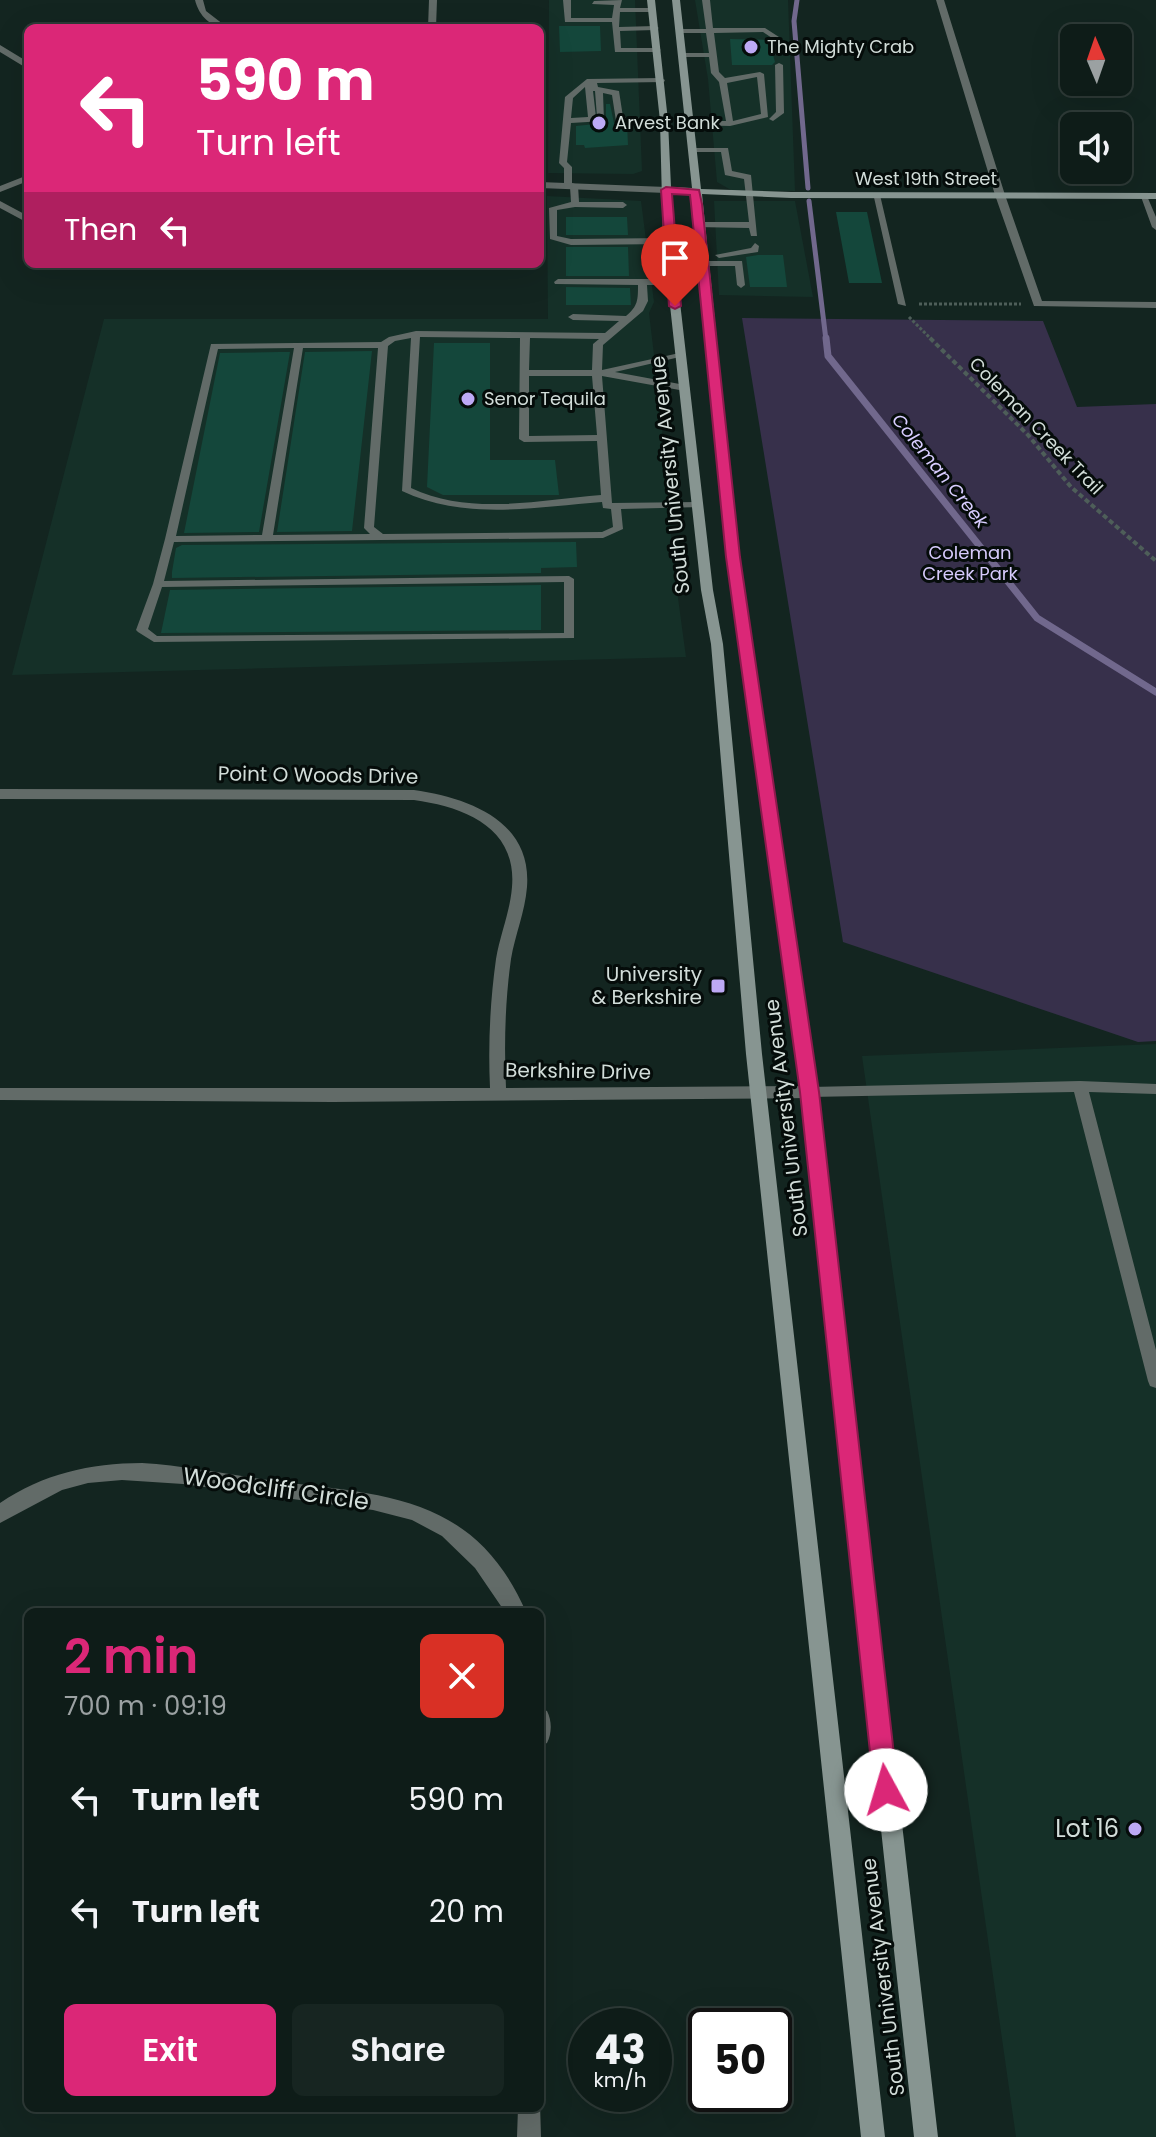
<!DOCTYPE html>
<meta charset="utf-8">
<style>
body{margin:0;font-family:Poppins,sans-serif;background:#172521;color:#f1f3f6;height:100vh;display:flex;flex-direction:column;font-size:30px;white-space:nowrap}
*{box-sizing:border-box;margin:0}
p{font-size:26px;color:#9ba1a2}
.icon{flex:none;width:44px;height:44px;fill:none;stroke:currentColor;stroke-width:2;stroke-linecap:round;stroke-linejoin:round}
.map{position:relative;flex:1;overflow:hidden}
.details{position:absolute;left:24px;top:1608px;width:520px;height:504px;display:flex;flex-direction:column;background:#0e1c18;border-radius:12px;box-shadow:0 8px 32px #0002,0 0 0 2px #2e3a37}
.details>*{flex:none}
.hud{position:absolute;left:24px;top:24px;width:520px;height:244px;border-radius:12px;box-shadow:0 8px 32px #0002,0 0 0 2px #2e3a37;background:#db2777;color:#fff;overflow:hidden}
.needle{width:52px;rotate:358deg}
.tools{position:absolute;left:1060px;top:24px;display:grid;gap:16px}
.tools a{display:grid;place-items:center;width:72px;height:72px;border-radius:12px;background:#0e1c18;box-shadow:0 8px 32px #0002,0 0 0 2px #2e3a37;font-size:40px}
.speed{position:absolute;left:568px;top:2008px;display:flex;gap:16px;font-size:40px;font-weight:700;text-align:center}
.speed>*{display:grid;place-content:center;width:104px;height:104px;border-radius:50%;background:#0e1c18;box-shadow:0 8px 32px #0002,0 0 0 2px #2e3a37;line-height:1}
.speed small{font-size:20px;font-weight:400}
.speed .limit{border:4px solid #111;border-radius:12px;background:#fff;color:#111}
.pin{position:absolute;display:grid;place-items:center;width:68px;height:68px;color:#fff;margin:-82px -34px;border-radius:50% 50% 50% 0;rotate:-45deg;box-shadow:0 0 8px #0007}
.pin .icon{rotate:45deg}
.me{position:absolute;width:88px;margin:-44px;rotate:354deg;stroke-linejoin:round;filter:drop-shadow(0 0 6px #0008)}
.turn{display:flex;align-items:center;gap:28px;height:168px;padding:0 40px;font-size:36px}
.turn .icon{width:104px;height:104px;stroke-width:2.5}
.turn b{display:block;font-size:56px;line-height:68px}
.then{display:flex;align-items:center;height:76px;padding:0 40px;background:#0003;gap:16px;font-size:30px}
.round{display:grid;place-items:center;flex:none;width:84px;height:84px;border-radius:12px;background:#172521}
.overview{display:flex;align-items:center;justify-content:space-between;height:136px;padding:0 40px}
h1{font-size:48px;font-weight:600;line-height:60px;color:#db2777}
.cta{display:flex;gap:16px;margin-top:auto;padding:16px 40px}
.cta a{flex:1;height:92px;border-radius:12px;background:#db2777;color:#fff;font-size:32px;font-weight:600;line-height:92px;text-align:center}
.cta a+a{background:#172521;color:#f1f3f6}
ul{padding:0;list-style:none}
li{display:flex;align-items:center;gap:24px;height:112px;padding:0 40px}
li div{flex:1}
li b{display:block;font-size:30px}
li em{font-style:normal}
.map>svg:first-child{display:block}
.built{fill:#153028}
.green{fill:#37304b}
.lines{fill:none;stroke-linecap:round;stroke-linejoin:round}
.stream-far1{stroke:#71688d;stroke-width:5}
.stream{stroke:#71688d;stroke-width:7}
.building{fill:#14473b}
.path-far1{stroke:#4e5e59;stroke-width:3;stroke-dasharray:3 2;stroke-linecap:butt}
.path{stroke:#4e5e59;stroke-width:4;stroke-dasharray:5 3;stroke-linecap:butt}
.lane{fill:#626b68;fill-rule:evenodd}
.street{fill:#626b68;fill-rule:evenodd}
.secondary{fill:#879591;fill-rule:evenodd}
.route{fill:#db2777;stroke:#8e194d;stroke-width:2}
.poi-dot{fill:#bda9f5;stroke:#050c0a;stroke-width:3}
.labels{text-anchor:middle;stroke-width:6;stroke-linejoin:round;paint-order:stroke}
.far-poi-label{font-size:18px;fill:#d2ddd9;stroke:#050c0a;text-anchor:start}
.far-street-label{font-size:18px;fill:#d2ddd9;stroke:#050c0a}
.far-water-label{font-size:18px;font-style:italic;fill:#d8cdff;stroke:#050c0a}
.far-park-label{font-size:18px;fill:#d6cafc;stroke:#050c0a}
.street-label{font-size:20px;fill:#d2ddd9;stroke:#050c0a}
.poi-label{font-size:20px;fill:#d2ddd9;stroke:#050c0a;text-anchor:end}
.near-street-label{font-size:24px;fill:#d2ddd9;stroke:#050c0a}
.near-poi-label{font-size:24px;fill:#d2ddd9;stroke:#050c0a;text-anchor:end}
</style>
<div class="map">
<svg width="1156" height="2137" viewBox="0 0 1156 2137">
<rect width="100%" height="100%" fill="#132520"/>
<path class="built" d="M549,0h86l7,171 -9,3 -85,-1z
M695,0h93l7,191 -64,-1 -14,-8 -9,-103z
M547,196l94,5 13,101 -5,11 11,92 13,156 13,96 -674,18 92,-356h444z
M714,201h81l18,96 -94,-2z
M1156,1044v1093h-140l-154,-1081z"/>
<path class="green" d="M742,318l301,3 34,86 79,-3v637l-18,1 -295,-100z"/>
<g class="lines">
<path class="stream-far1" d="M797,0l-3,21 14,167
M809,201l17,139"/>
<path class="stream" d="M826,338l2,18 209,262 119,74"/>
</g>
<path class="building" d="M559,26h41l1,25 -41,1z
M730,39l39,1 6,22 -3,3h-40z
M606,104h4l4,19 13,1 1,21 -43,3 -1,-3h-8v-19l30,-3z
M836,212h31l15,71h-33z
M566,217h61l1,18h-62z
M566,247h62l1,29h-63z
M758,255h25l4,32h-37l-4,-30z
M566,287l64,1 1,17h-65z
M434,343h56v117h65l4,35h-116l-16,-8z
M372,351l-20,180 -75,1 28,-180z
M280,352h10l-31,180 -75,1 36,-180z
M576,542l1,25 -36,1v5l-369,5v-6l4,-24 6,-3z
M541,585v45l-380,3 9,-43z"/>
<g class="lines">
<path class="path-far1" d="M919,304h102
M909,317l23,23"/>
<path class="path" d="M930,338l98,97 43,52 85,74"/>
<path class="lane" d="M563,0h8v18h41l2,-13 -22,-1 2,-3 28,-1 -2,8h35l-3,4h-32l-1,15 36,-1 4,2 -4,2 -35,1 1,17h36l4,2 -4,2h-42l-3,-30h-47z
M702,0h8l3,28h52l14,9 3,17 -4,2 -4,-2 -2,-16 -9,-6 -49,1 5,39 6,6 35,-6 4,2 4,43 -38,9 -40,-1 -4,-2 4,-2h36l-7,-39 -8,-9 -2,-16h-25l-4,-2 4,-2h25l-3,-20h-25l-4,-2 4,-2h25zM757,77l4,37 -28,7 -6,-38z
M779,63l4,2 1,48 -11,8 -4,-2 7,-7 -1,-47z
M661,78l4,2 -1,2 -67,1 1,4 21,4 4,26 41,2 4,2 -4,2 -48,-2 -4,-26 -9,-2 1,28 -33,2 -4,39 5,5v16l6,2 1,17h44l4,3 -4,3 -48,-1 -18,3v26l14,3 97,-1 4,3 -4,3 -97,1 -21,-6 -1,-31 22,-6 -1,-15 -6,-2v-17l-5,-5 6,-66 22,-18zM585,87l3,30 -17,1 2,-20zM593,91h2l2,26h-1z
M690,148h38l4,23 19,4 6,61h-6l-2,-8 -54,-1 -1,-2 4,-3h51l-5,-43 -19,-4 -4,-23h-28l-4,-2z
M873,193l7,2 26,111 -8,-2z
M1140,194l7,2 9,21v13l-4,-3z
M755,243l4,3 -1,6 -39,6 -4,-3 36,-7z
M703,261h39l3,24 -4,3 -4,-3 -2,-19h-35l-1,-2z
M558,279h114l4,3 -4,3h-25l1,16 -5,10 -40,34 -1,25 82,-18v4l-69,16 70,13 5,3 -5,3 -83,-15 10,127 86,-1 5,3 -1,2 -81,2 2,20 -20,9 -429,4 -10,39 405,-5 5,3v59l-420,4 -16,-10 -2,-2 17,-46 12,-45 46,-195 170,-2 8,-5 27,-6 189,2 14,-12 -46,-1 -5,-3 5,-3 53,2c12,-10 12,-16 12,-31l-83,-1 -1,-2zM420,337l100,1 -1,101 5,3 73,-1 4,54c-64,5 -130,21 -190,-7zM411,338l-9,153c64,30 132,16 200,11l1,6 8,1 2,18 -11,5 -219,2 -9,-7 14,-181 7,-5zM530,338l69,1 -6,5 -1,26h-63zM294,348l-32,187 -86,1 42,-187zM303,348h75l-14,180 6,6 -97,1zM529,376h63l5,59 -68,1zM564,582v51l-407,3 -9,-7 14,-42z
M1080,1081l76,3v10l-67,-2 67,258v38l-6,-2 -2,-5 -74,-289 -264,5 -5,-1 -2,-4 2,-4 5,-1z"/>
<path class="street" d="M195,0h8l3,11 22,17c-17,0 -29,-12 -33,-28z
M429,0h8l-1,28h-8z
M936,0h8l61,195 37,106 114,1v6l-122,-2 -39,-111z
M0,45l28,17v7l-28,-17z
M28,175v6l-28,11v-6z
M540,182l126,5 5,3 -5,3 -126,-5z
M0,201l28,15v7l-28,-15z
M0,789l414,1c54,8 118,30 113,97 -2,25 -12,48 -16,72 -6,43 -7,86 -5,129l304,-2 6,2 2,4 -2,4 -6,2 -477,4 -333,-2v-12h490c-2,-43 0,-86 6,-129 4,-24 14,-47 16,-72 5,-60 -48,-80 -98,-87l-414,-1z
M142,1463c47,3 93,13 140,19 108,13 194,16 244,130h-21l-30,-44 -33,-32 -30,-16 -39,-10 -190,-26 -61,-4 -34,3 -26,7 -62,33v-20c43,-29 90,-40 142,-40z
M540,1708l7,3c5,10 5,22 0,32l-7,3z
M540,2103l1,34h-24l1,-29h22z"/>
<path class="secondary" d="M647,0h8l13,121 3,66 21,1 -20,-188h8l21,189 90,3 365,1v6l-365,-1 -89,-4 37,363 79,535 120,1045h-24l-112,-1045 -75,-535 -35,-363 -21,-1 2,48 40,349 10,54 39,410 123,1083h-24l-115,-1083 -35,-410 -10,-54 -38,-349 -3,-120z"/>
</g>
<path class="route" d="M666,187l33,3 3,14 38,353 79,535 79,698 -4,8 -8,4 -9,-4 -3,-8 -74,-698 -74,-535 -35,-353 -1,-9 -18,-1 9,112 -6,3 -6,-3 -8,-116z"/>
<g class="poi-dot">
<circle cx="751" cy="47" r="8"/>
<circle cx="599" cy="123" r="8"/>
<circle cx="468" cy="399" r="8"/>
<rect x="710" y="978" width="16" height="16" rx="4"/>
<circle cx="1135" cy="1829" r="8"/>
</g>
<g class="labels">
<g class="far-poi-label">
<text x="767" y="53">The Mighty Crab</text>
<text x="615" y="129">Arvest Bank</text>
<text x="484" y="405">Senor Tequila</text>
</g>
<g class="far-street-label">
<text x="926" y="185">West 19th Street</text>
<text transform="translate(1036 426) rotate(46)" y="6">Coleman Creek Trail</text>
</g>
<g class="far-water-label">
<text transform="translate(940 471) rotate(51)" y="6">Coleman Creek</text>
</g>
<g class="far-park-label">
<text x="970" y="559">Coleman<tspan x="970" dy="21">Creek Park</tspan></text>
</g>
<g class="street-label">
<text transform="translate(670 475) rotate(-96)" y="7">South University Avenue</text>
<text transform="translate(318 775) rotate(1)" y="7">Point O Woods Drive</text>
<text transform="translate(578 1071) rotate(1)" y="7">Berkshire Drive</text>
<text transform="translate(786 1118) rotate(-97)" y="7">South University Avenue</text>
<text transform="translate(883 1977) rotate(-97)" y="7">South University Avenue</text>
</g>
<g class="poi-label">
<text x="702" y="981">University<tspan x="702" dy="23">&amp; Berkshire</tspan></text>
</g>
<g class="near-street-label">
<text transform="translate(276 1489) rotate(8)" y="8">Woodcliff Circle</text>
</g>
<g class="near-poi-label">
<text x="1119" y="1837">Lot 16</text>
</g>
</g>
</svg>
<div class="tools">
<a><svg class="needle" viewBox="-14 -14 28 28"><path d="M0-13l5 13h-10z" fill="#e53935"/><path d="M0 13l5-13h-10z" fill="#9ba1a2"/></svg></a>
<a><svg class="icon" aria-label="sound" viewBox="0 0 24 24"><path d="M4 9h4l5-4v14l-5-4H4zM17 9q2 3 0 6"/></svg></a>
</div>
<div class="speed"><div>43<small>km/h</small></div><div class="limit">50</div></div>
<div class="pin" style="left:675px;top:306px;background:#d93025"><svg class="icon" aria-label="arrive" viewBox="0 0 24 24"><path d="M6 21V4h12l-3 4 3 4H6"/></svg></div>
<svg class="me" style="left:886px;top:1790px" viewBox="-20 -20 40 40"><circle r="19" fill="#fff"/><path d="M0-13L10 11 0 6-10 11z" fill="#db2777"/></svg>
<div class="hud">
<div class="turn"><svg class="icon" aria-label="left" viewBox="0 0 24 24"><path d="M17 20v-9H6M10 6l-5 5 5 5"/></svg><div><b>590 m</b>Turn left</div></div>
<div class="then">Then<svg class="icon" aria-label="left" viewBox="0 0 24 24"><path d="M17 20v-9H6M10 6l-5 5 5 5"/></svg></div>
</div>
<section class="details">
<div class="overview"><div><h1>2 min</h1><p>700 m · 09:19</p></div><a class="round" style="background:#d93025;color:#fff"><svg class="icon" aria-label="close" viewBox="0 0 24 24"><path d="M6 6l12 12M18 6L6 18"/></svg></a></div>
<ul>
<li><svg class="icon" aria-label="left" viewBox="0 0 24 24"><path d="M17 20v-9H6M10 6l-5 5 5 5"/></svg><div><b>Turn left</b></div><em>590 m</em></li>
<li><svg class="icon" aria-label="left" viewBox="0 0 24 24"><path d="M17 20v-9H6M10 6l-5 5 5 5"/></svg><div><b>Turn left</b></div><em>20 m</em></li>
</ul>
<div class="cta"><a>Exit</a><a>Share</a></div>
</section>
</div>
